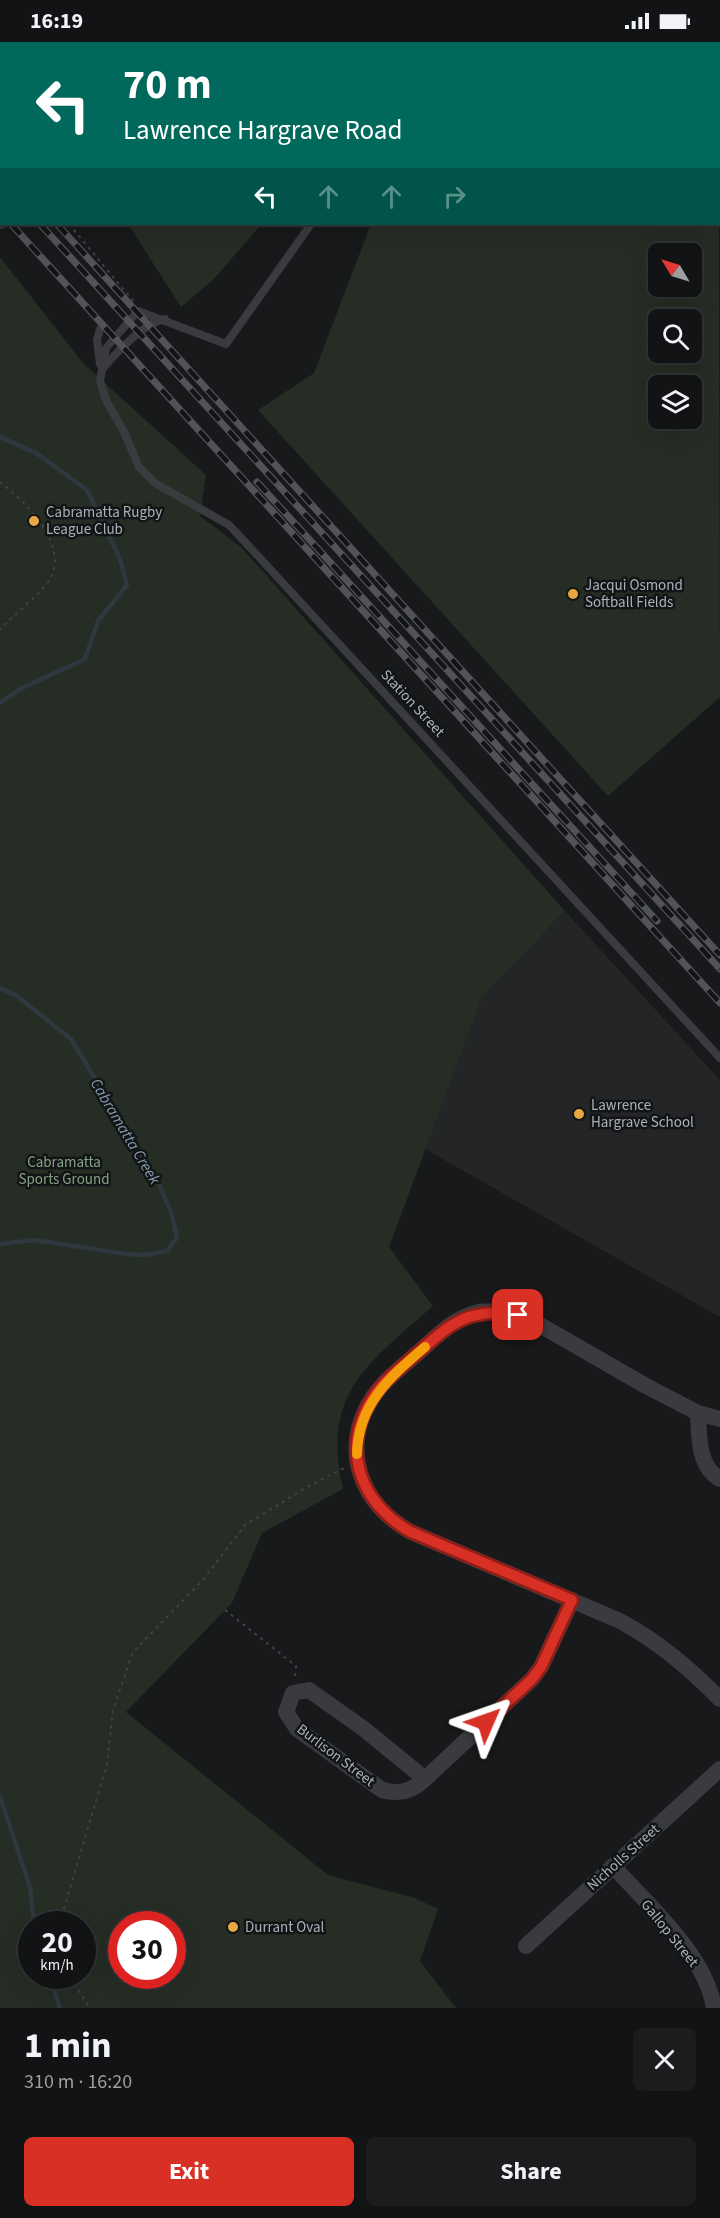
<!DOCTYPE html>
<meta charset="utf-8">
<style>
body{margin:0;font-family:"Source Sans 3",sans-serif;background:#1b1c1d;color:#f1f3f6;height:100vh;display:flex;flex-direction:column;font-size:22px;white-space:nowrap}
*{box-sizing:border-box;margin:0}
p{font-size:20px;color:#9c9ea0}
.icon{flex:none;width:33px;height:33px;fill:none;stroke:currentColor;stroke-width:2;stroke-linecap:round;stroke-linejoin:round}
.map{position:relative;height:1966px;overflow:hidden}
.drawer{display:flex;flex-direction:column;background:#121314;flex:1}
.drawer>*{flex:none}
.guide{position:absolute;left:0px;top:0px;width:720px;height:183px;box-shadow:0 6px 24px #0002,0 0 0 2px #313234;background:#00695c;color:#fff;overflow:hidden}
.needle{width:39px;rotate:308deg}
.tools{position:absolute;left:648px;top:201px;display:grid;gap:12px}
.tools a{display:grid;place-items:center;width:54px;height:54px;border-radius:9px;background:#121314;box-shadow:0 6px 24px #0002,0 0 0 2px #313234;font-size:30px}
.speed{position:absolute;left:18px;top:1869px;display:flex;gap:12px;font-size:30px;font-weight:700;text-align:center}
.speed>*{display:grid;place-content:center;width:78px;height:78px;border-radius:50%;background:#121314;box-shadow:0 6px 24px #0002,0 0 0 2px #313234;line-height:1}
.speed small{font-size:15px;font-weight:400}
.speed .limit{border:9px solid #d22;background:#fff;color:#111}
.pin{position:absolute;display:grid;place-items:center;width:51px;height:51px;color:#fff;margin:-26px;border-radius:12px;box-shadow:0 3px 9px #0006}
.me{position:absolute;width:66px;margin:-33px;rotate:47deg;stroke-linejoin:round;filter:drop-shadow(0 0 4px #0008)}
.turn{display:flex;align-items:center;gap:21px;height:126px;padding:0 24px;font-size:27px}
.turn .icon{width:78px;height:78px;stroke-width:2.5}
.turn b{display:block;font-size:42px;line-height:51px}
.lanes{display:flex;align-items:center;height:57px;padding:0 24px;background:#0003;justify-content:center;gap:30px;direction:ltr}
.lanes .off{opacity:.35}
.round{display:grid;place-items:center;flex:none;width:63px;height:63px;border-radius:9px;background:#1b1c1d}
.summary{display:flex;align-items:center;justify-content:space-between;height:102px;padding:0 24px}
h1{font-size:36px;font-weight:700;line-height:45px}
.cta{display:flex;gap:12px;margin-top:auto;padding:12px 24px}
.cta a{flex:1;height:69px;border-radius:9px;background:#d93025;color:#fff;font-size:24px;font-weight:700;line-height:69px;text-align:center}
.cta a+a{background:#1b1c1d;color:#f1f3f6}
.status{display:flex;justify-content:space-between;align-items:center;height:42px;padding:0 30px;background:#121314;direction:ltr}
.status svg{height:16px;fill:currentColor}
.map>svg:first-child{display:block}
.built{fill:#242527}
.green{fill:#252d25;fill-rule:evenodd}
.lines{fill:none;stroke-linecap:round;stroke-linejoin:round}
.stream{stroke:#2f383e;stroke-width:4.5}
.path{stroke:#404246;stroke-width:2;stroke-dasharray:3 4.5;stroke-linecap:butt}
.service{stroke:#3a3b3f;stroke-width:8}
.minor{stroke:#3a3b3f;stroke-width:16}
.rail-casing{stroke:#515358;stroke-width:7}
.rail{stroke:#131415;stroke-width:4.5;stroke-dasharray:14;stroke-linecap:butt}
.route-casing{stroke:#8d1f18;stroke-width:15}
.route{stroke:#d93025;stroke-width:10}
.slow{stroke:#f59e0b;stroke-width:10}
.poi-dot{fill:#e7a844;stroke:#131415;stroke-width:2}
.labels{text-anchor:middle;stroke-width:5;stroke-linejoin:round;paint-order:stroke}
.poi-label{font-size:15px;fill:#acb0b9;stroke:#131415;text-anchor:start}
.street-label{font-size:15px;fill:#acb0b9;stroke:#131415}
.park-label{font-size:15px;fill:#84a384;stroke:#131415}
.water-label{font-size:16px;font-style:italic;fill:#859fb2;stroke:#131415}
</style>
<div class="status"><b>16:19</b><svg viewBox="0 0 49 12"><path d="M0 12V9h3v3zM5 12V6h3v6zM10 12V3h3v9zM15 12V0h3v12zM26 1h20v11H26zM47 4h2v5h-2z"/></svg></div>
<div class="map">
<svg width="720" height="1966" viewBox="0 0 720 1966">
<rect width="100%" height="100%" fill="#18191a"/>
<path class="built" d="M565,869l155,169v237l-295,-168 57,-153z"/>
<path class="green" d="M184,0h295v1h-297z
M495,0h225v44l-2,-42z
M719,174l1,481 -112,99 -350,-386 56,-37 57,-149h347zM658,212h34v32h-34zM658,278h34v32h-34zM658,344h34v32h-34z
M128,182h134l-50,57 -31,26z
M0,215l84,107 122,111 -6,41 41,31 324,364 -83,86 -93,250 44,59c-65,58 -112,87 -90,183l-81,44 -30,70 -106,109 202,163 87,23 23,11 -18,52 36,47h-456zM32,1882h50v52h-50zM122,1882h50v52h-50z"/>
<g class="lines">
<path class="stream" d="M301,0l1,2
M0,68l2,1
M0,185l8,-3
M0,395l36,16 51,37 33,69 7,26 -29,36 -13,38 -65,30 -20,14
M0,946l17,8 54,43 89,147 12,29 5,23 -10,13 -21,4 -21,-1 -90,-14 -35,4
M0,1755l30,90 4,37
M49,1934l11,32"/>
<path class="path" d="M0,99l2,1
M69,182l65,78
M0,440c26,20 75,68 46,103 -14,16 -32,29 -46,45
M225,1568l71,56 -1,12
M64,1882l-1,-12 44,-148 6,-54 20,-58 69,-71 43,-56 62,-38 37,-19
M74,1934l2,11 14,21"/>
<path class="service" d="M718,149h2
M311,182l-85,120 -88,-33 -32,37 -6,33 6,19 18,32 15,35 16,16 74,42 17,18 474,515
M100,287l-3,11 3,24
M103,326c14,-16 42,-46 62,-49"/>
<path class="minor" d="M698,1371c1,23 0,54 22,66
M720,1377l-22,-6 -52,-27 -113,-65c-17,-7 -35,-12 -54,-9 -25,5 -42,24 -60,40 -16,14 -34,27 -46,45 -34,51 -13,107 38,135l209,89c39,21 69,47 100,78
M425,1737l-61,-50 -55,-39 -16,3 -7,19 11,17 85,61c17,5 30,1 43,-11l107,-100 9,-12 31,-67
M613,1824c35,39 93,89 101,142
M526,1904l194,-177"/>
<g class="rail-casing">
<path id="rail" d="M0,120l2,2
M0,138l2,1
M0,157l2,2
M0,169l2,2
M11,182l709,779
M40,182l680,745
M57,182l663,731
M257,440l400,439"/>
</g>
<use href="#rail" class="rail"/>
</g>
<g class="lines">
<g class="route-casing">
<path id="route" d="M486,1680l46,-43 9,-12 31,-67 -161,-68c-51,-28 -72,-85 -37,-136 10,-15 25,-27 39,-39 36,-31 53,-51 105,-42"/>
</g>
<use href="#route" class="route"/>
<path class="slow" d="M357,1412c1,-50 33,-77 68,-107"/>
</g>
<g class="poi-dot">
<circle cx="34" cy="479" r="6"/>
<circle cx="573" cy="552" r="6"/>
<circle cx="579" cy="1072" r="6"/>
<circle cx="233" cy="1885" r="6"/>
</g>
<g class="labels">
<g class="poi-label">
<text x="46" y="475">Cabramatta Rugby<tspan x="46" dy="17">League Club</tspan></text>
<text x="585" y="548">Jacqui Osmond<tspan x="585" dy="17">Softball Fields</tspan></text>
<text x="591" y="1068">Lawrence<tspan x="591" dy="17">Hargrave School</tspan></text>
<text x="245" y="1890">Durrant Oval</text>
</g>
<g class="street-label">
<text transform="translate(413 661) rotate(47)" y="5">Station Street</text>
<text transform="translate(336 1713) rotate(37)" y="5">Burlison Street</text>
<text transform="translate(623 1815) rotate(-42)" y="5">Nicholls Street</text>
<text transform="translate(670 1891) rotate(51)" y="5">Gallop Street</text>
</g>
<g class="park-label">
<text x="64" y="1125">Cabramatta<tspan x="64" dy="17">Sports Ground</tspan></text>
</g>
<g class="water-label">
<text transform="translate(126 1089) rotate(59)" y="6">Cabramatta Creek</text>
</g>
</g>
</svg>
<div class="tools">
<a><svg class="needle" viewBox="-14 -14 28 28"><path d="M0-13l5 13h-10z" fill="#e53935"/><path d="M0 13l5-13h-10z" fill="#9c9ea0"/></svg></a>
<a><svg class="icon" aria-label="search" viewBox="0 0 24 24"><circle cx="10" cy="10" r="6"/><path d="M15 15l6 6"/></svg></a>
<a><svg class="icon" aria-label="layers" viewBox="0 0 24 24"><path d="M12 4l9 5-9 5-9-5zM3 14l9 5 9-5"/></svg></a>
</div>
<div class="speed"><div>20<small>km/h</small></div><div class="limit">30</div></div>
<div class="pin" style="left:518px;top:1273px;background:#d93025"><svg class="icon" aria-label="arrive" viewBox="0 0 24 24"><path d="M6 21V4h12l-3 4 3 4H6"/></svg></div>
<svg class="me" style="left:486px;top:1680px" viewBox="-20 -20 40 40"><path d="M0-17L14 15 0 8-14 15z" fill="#d93025" stroke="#fff" stroke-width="4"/></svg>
<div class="guide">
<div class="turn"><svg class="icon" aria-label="left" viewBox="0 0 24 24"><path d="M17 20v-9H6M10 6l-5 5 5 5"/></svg><div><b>70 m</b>Lawrence Hargrave Road</div></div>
<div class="lanes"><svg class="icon" aria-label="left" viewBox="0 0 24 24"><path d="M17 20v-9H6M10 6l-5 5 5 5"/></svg><svg class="icon off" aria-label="ahead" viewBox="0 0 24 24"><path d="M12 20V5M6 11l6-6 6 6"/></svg><svg class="icon off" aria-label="ahead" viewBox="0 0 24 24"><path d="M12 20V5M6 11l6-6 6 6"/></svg><svg class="icon off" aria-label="right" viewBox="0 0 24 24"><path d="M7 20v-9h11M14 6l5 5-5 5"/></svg></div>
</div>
</div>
<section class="drawer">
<div class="summary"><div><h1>1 min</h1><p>310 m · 16:20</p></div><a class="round"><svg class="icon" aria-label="close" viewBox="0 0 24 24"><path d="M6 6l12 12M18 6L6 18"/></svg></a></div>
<div class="cta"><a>Exit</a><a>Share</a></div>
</section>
